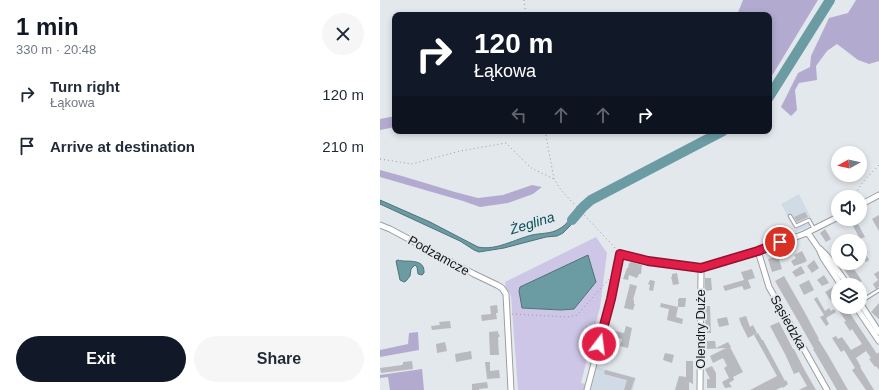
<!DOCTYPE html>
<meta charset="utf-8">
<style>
body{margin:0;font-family:Helvetica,sans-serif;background:#f6f6f7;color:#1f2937;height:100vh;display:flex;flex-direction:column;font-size:15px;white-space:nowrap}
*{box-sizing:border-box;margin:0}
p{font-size:13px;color:#747a83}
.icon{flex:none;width:22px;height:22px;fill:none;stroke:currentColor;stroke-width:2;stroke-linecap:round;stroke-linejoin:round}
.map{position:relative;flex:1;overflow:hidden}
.drawer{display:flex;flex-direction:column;background:#fff;width:380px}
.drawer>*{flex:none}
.banner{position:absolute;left:12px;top:12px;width:380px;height:122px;border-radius:8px;box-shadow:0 2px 6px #0003;background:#111827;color:#fff;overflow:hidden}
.needle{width:26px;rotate:262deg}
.buttons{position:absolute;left:451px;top:146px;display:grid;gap:8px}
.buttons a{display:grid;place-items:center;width:36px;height:36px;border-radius:50%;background:#fff;box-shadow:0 2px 6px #0003;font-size:20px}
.pin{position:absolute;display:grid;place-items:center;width:34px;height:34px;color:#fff;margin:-17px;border:2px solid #fff;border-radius:50%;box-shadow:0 1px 4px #0007}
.me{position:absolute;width:44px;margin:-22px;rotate:15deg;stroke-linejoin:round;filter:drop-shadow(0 0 3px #0008)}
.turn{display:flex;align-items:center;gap:14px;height:84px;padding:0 16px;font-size:18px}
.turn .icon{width:52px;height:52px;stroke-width:2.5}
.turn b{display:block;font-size:28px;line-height:34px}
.lanes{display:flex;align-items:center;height:38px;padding:0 16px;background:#0003;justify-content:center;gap:20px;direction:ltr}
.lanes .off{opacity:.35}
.round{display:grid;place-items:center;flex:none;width:42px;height:42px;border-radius:21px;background:#f6f6f7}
.head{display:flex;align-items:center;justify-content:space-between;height:68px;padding:0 16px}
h1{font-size:24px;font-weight:700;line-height:30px;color:#111827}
.cta{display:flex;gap:8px;margin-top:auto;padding:8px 16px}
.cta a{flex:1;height:46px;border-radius:24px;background:#111827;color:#fff;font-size:16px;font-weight:700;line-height:46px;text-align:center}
.cta a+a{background:#f6f6f7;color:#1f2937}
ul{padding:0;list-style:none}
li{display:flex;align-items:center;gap:12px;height:52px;padding:0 16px}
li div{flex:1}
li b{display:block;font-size:15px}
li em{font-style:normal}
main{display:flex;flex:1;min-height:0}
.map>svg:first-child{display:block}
.built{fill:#d1dbe6}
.green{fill:#cdc6e6;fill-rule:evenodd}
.forest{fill:#b3abcf}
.water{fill:#6b9ba3;stroke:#507279}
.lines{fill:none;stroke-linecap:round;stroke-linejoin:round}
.river{stroke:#6b9ba3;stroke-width:10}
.building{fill:#b9bac0}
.service-casing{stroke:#9b9fa4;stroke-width:4.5}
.minor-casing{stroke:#9b9fa4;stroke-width:7}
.path{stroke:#979b9f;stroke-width:1;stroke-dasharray:1 3;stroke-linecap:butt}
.service{stroke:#fff;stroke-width:2.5}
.minor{stroke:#fff;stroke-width:5}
.route-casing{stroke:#92132f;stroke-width:10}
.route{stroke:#e11d48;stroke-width:7}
.labels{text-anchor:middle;stroke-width:4;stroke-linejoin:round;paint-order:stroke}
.street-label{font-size:13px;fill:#121416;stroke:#e3e8ed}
.water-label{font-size:14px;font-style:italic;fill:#08505a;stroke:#e3e8ed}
</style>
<main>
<section class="drawer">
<div class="head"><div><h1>1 min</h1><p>330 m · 20:48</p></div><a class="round"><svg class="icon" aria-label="close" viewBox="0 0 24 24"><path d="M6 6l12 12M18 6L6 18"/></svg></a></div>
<ul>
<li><svg class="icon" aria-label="right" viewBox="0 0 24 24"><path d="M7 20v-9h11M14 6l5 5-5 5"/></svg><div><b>Turn right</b><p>Łąkowa</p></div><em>120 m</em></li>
<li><svg class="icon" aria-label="arrive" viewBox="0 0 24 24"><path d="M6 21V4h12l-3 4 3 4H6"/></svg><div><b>Arrive at destination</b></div><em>210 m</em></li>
</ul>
<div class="cta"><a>Exit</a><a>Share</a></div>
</section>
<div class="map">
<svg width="499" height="390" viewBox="0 0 499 390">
<rect width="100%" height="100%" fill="#e3e8ed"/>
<path class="built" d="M419,194l15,30 -18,8 -15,-28z
M217,367l39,11 -3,12h-42z"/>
<path class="green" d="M216,237l11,16 -7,54 -19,76 4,1 -1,6h-66l-7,-94 -1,-3 -4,-5 -1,-6zM208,255l8,27 -22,27 -13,1 -38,-2 -3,-21z"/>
<path class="forest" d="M363,0h75l-45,74 -4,5v-64h-32z
M476,0h23v61l-10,3 -11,-4 -21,-16 -10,7 -11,15 1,14 -18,3 -4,7 2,20 -6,6 -10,-9 17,-34 12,-6 1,-11 18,-38 19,-5z
M15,116v11l-15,3v-11z
M0,170l22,6 53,16 23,6 25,-3 29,-10 10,2 -9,7 -25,9 -28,4 -17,-6 -83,-24z
M38,332l1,18 -39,7v-7l28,-6 1,-11z
M42,369l2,21h-34l-2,-13 -8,1v-3z"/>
<path class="water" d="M0,200l50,22 48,25c18,4 37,-8 54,-12 9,-2 19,-1 27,-6 8,-4 14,-14 19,-20l4,4 -14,15 -5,5 -6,3 -11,1 -42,11 -25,4 -5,-2 -14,-9 -80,-37z
M208,255l8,27 -22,27 -13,1 -39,-2 -3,-17 1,-4z
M18,260c8,3 27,-3 26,13l-2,2 -4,-1 -1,-7 -2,-2 -4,4 -1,7 -4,5 -2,1 -4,-2 -4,-19z"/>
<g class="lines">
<path class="river" d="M389,97l61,-97
M192,220l11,-13 8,-7 132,-69"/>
</g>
<path class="building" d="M425,212l3,5 -11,5 -3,-5z
M499,215v16l-7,-12z
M478,224l7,13 -5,2 -7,-13z
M445,229l6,10 -5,3 -6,-9z
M485,249l3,4 -2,1 3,6 -3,2 -4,-5 -2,1v-6z
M422,251l5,10 -4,2 -9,3 -3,-5 5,-3 -2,-3z
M398,256l4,13 -10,3 -4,-13z
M434,260l5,8 -7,5 -5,-7z
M251,262l11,3 -1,9h-2l-2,4 -8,-3 -1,5 -5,-1 4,-11h1l1,-5h1z
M464,263h6l12,18 -7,4 -14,-20z
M421,266l4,7 -9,4 -4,-5z
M372,269l3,9 -7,2 3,8 -7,2 -2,-4 -17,5 -2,-5 21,-6 -3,-8z
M499,271v16l-3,2 -3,-5 5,-4 -4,-6z
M297,273l2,11 -6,1 -2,-8h1v-3z
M444,275l5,8 -7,3 -5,-6z
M404,276l20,35 15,28h-1l10,16 20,35h-11l-24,-41h1l-17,-30 -7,-12 -15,-26z
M325,278h6l1,12 -7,1z
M270,280l5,1 -2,10 -4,-1 1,-5 -2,-1z
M429,280l5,10 -10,5 -5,-10z
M250,284l7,2 -4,14h1v4h1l-2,6 -9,-2z
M453,287l5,9 -7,5 -6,-9z
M437,297l8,14 4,-3 2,3 3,-2 2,3 -10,6 3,6 -3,2 -6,-9 4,-2 -10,-16z
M299,298h7v1l-1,8h-7l-2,10 7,2 -1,5 -15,-4 2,-11 -9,-2 1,-4 17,4v-8h1z
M499,303v16l-8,-7z
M117,305l1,8h-2l1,6 -15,2 -1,-6 10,-1 -1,-8z
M326,306h4l1,27h-6z
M456,307h11l3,4 -1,1 28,42 2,-2v18l-3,-4 -1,1 -6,-8 2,-1 -5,-7 -10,7 5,9h-1l14,23h-8l-14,-20 3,-2 -11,-18 -3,2 -9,-14 4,-2 2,3 4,-2 9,13 11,-6 -10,-15 -2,2 -6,-9 2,-1z
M366,316l4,11 3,-2 4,8 -9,5 -7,-14 -2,-6z
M347,317l2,8 -10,2 -2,-8z
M70,321l1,7 -19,2 -1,-4 9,-1 -1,-3z
M399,322l14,27h1l10,20 12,21h-17l8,-4 -8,-14 -5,2 -9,-20 -15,-28z
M246,326l6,2 -4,20 -8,-2 2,-7 -9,-2 2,-6 9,2z
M118,331v2l2,3 -2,2 1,17h-9l-1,-23z
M378,333l4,7h1l22,41 1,-1 2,4 -5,4 -1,-1 -6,3h-26l27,-14 -23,-41z
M327,341h8l1,7 12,-6 3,5h-1l13,25 -10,5 1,3 -5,3 3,4 -7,1 -3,-6 7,-4 -5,-10 3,-2 -4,-8 -10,5 -3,-7 16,-8 -19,1z
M65,342l2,9 -10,2 -1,-9z
M91,351l1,8 -16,3 -1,-8z
M285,353l9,2 -2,8 -9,-3z
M32,361l1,8 -32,4 -1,-5 22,-3 1,-1v-2z
M306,361h7v23l-4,-2v8h-14l4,-14 7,1z
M105,362h5v9l9,-1 1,8 -13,1z
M332,366l4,7v15h-9v-9h3l-5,-10z
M225,370l30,8 -4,12h-7l3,-10 -23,-6z
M107,382l1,6 -9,1v1h-7v-6z"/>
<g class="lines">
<g class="service-casing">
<path id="service" d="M410,216l6,10 13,-6 5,9
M480,302l19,-12"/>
</g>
<g class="minor-casing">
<path id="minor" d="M480,205l19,-10
M0,225l10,4 84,45 23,11 5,3 4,6 5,96
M428,233l11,16 4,9 18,27
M440,249l7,7 21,29
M378,251l11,36 58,103
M480,303l19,29
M476,307l23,34
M207,390l24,-91 9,-45 28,7 53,8 57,-18 46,-17 34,-17
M320,390l1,-121"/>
</g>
<path class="path" d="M144,0l2,15
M165,131l9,48 7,11 56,60
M0,159l32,5 48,-13 46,-8 25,25 23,11
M473,197l10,-15 16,-17
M132,314l56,3 9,-2 33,-37"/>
<use href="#service" class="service"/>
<use href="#minor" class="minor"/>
</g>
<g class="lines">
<g class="route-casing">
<path id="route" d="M219,344l12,-45 9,-45 28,7 53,7 57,-17 22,-9"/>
</g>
<use href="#route" class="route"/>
</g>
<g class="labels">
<g class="street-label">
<text transform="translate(59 255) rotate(29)" y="5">Podzamcze</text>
<text transform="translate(409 322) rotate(61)" y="5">Sąsiedzka</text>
<text transform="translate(320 329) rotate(-90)" y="5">Olendry Duże</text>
</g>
<g class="water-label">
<text transform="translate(152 223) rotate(-17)" y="5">Żeglina</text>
</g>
</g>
</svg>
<div class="buttons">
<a><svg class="needle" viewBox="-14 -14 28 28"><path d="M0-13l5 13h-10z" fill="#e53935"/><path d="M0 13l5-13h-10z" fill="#747a83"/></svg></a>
<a><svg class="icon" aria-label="sound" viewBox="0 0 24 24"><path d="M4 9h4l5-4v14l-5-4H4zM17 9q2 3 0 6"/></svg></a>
<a><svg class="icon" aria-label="search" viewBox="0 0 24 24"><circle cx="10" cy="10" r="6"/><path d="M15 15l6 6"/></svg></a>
<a><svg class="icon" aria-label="layers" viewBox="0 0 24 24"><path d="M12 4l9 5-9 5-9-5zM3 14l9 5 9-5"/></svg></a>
</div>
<div class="pin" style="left:400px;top:242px;background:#d93025"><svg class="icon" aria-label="arrive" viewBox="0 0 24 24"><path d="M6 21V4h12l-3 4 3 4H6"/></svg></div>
<svg class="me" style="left:219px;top:344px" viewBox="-20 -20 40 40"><circle r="17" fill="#e11d48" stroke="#fff" stroke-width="3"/><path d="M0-11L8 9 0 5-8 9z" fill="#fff"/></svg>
<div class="banner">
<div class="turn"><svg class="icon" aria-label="right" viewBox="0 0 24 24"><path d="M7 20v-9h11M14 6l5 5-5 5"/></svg><div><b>120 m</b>Łąkowa</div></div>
<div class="lanes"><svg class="icon off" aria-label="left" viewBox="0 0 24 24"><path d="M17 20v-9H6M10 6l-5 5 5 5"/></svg><svg class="icon off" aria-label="ahead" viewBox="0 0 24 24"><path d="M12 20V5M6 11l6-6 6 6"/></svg><svg class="icon off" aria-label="ahead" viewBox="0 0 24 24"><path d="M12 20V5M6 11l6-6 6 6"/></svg><svg class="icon" aria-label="right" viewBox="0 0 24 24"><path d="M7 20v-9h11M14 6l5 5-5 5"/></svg></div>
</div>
</div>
</main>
